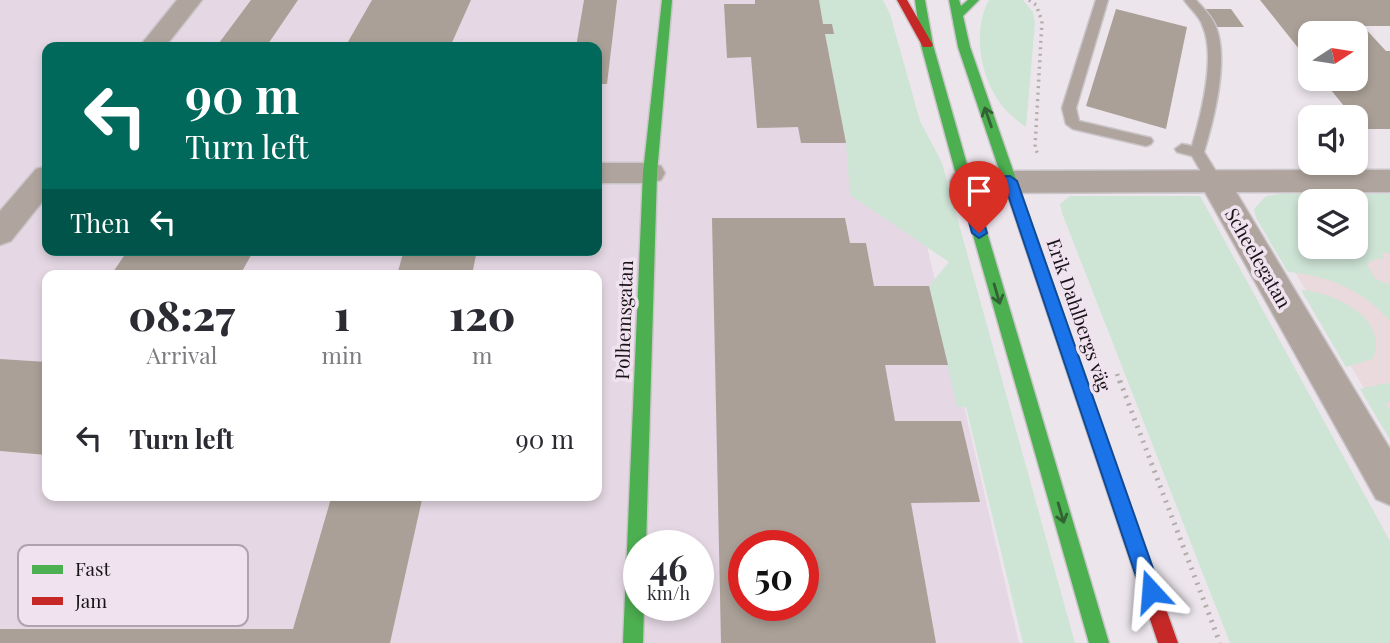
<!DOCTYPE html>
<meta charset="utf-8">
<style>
body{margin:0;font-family:"Playfair Display",serif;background:#f2f2f3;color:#2b2b33;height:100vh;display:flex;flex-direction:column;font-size:26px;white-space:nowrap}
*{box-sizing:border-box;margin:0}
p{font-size:23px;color:#7c7c81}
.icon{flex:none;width:38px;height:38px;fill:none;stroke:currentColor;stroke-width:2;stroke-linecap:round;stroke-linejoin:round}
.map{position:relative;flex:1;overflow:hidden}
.side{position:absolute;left:42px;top:270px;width:560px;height:231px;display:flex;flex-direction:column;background:#fff;border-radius:14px;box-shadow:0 4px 10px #0003}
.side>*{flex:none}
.top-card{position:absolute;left:42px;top:42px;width:560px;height:214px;border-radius:14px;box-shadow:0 4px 10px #0003;background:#00695c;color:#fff;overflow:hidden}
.needle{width:46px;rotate:78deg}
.controls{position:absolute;left:1298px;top:21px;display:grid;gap:14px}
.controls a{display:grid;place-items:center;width:70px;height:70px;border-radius:14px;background:#fff;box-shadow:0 4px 10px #0003;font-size:35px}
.speed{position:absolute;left:623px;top:530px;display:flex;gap:14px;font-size:35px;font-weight:700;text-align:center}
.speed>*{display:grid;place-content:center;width:91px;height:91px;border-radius:50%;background:#fff;box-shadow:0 4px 10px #0003;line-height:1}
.speed small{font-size:18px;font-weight:400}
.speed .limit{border:10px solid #d22;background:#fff;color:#111}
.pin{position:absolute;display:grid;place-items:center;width:60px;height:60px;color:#fff;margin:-72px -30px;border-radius:50% 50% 50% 0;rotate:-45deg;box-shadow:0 0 7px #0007}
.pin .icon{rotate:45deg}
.me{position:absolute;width:77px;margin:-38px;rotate:341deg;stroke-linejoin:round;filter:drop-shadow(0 0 5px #0008)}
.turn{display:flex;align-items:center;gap:24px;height:147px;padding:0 28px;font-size:32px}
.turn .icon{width:91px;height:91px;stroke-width:2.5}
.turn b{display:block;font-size:49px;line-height:60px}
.then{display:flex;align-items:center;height:66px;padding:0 28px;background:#0003;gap:14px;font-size:26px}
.eta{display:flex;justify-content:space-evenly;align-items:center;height:119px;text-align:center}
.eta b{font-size:42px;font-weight:800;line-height:49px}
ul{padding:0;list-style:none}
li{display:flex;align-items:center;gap:21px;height:98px;padding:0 28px}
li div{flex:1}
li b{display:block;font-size:26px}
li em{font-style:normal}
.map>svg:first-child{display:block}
.commercial{fill:#ead9dd;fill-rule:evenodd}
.built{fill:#e5d8e4;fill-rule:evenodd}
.green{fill:#cee4d5;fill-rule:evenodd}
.building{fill:#aaa097;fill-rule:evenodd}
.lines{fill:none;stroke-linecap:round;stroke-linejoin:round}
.lane-casing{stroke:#c9c5c9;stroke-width:3}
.street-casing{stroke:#c9c5c9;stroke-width:3}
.fast-casing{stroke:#c9c5c9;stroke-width:3}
.jam-casing{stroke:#c9c5c9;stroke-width:3}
.path-far2{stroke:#b5acaa;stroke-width:3.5;stroke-dasharray:2 4.5;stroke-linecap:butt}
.path-far1{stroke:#b5acaa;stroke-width:4.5;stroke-dasharray:2 5;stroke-linecap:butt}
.path{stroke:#b5acaa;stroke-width:5;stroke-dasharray:2 6;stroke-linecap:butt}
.lane{fill:#b0a59e;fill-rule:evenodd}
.street{fill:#b0a59e;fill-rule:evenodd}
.fast{fill:#4caf50;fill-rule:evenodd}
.jam{fill:#c62828;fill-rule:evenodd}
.oneway{stroke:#326134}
.route{fill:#1a73e8;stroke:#114b97;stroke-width:2}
.labels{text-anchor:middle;stroke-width:7;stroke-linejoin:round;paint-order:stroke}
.street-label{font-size:19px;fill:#171317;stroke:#f0e2ee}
.key{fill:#f0e2ee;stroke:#afa4ae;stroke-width:2}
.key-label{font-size:19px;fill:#171317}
</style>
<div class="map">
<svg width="1390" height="643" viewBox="0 0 1390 643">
<rect width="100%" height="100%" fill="#ece6ec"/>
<path class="commercial" d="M1390,199v233l-98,-165 -18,-67zM1311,201h45v46h-45z"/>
<path class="built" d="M0,0h870l149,643h-1019zM47,47h550v203h-550zM47,275h550v220h-550zM639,546h59v60h-59zM744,546h59v60h-59z"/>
<path class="green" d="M819,0h64l7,14 30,107 22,42 133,480h-52l-57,-236h-9l-28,-121 20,-24 -99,-67 -4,-52 -21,-109h9l-2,-10h-9z
M989,0h34l10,12 2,11 -9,104c-7,-5 -15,-11 -21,-18 -24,-27 -34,-77 -16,-109z
M1281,194h109v59h-9l3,5 -14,3 -3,4 9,14 14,6v36c-27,-31 -61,-45 -102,-49l-32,-54 -2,-9 12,-13zM1356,201v46h-45v-46z
M1070,196h130l190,345v102h-160l-168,-430 -2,-9z
M1301,290c32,2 89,28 72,69l-27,8z
M1387,383l3,1v19h-5l5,8v29l-30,-51z"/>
<path class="building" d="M251,0h47l-32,47h-50z
M372,0h99l-21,47h-105z
M584,0h33l-10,84h-10v-37h-21z
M755,0h64l4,24h9l2,10h-9l21,109h-45l-3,-16 -41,1 -6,-71 -24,1 -3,-54h31z
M1260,0h130v26h-27l23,25h4v78h-28l-6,-12h-3l-31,-38h34v-46h-45v31z
M1116,9l71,18 -21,102 -80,-23z
M1203,9h28l13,18h-29z
M712,218h133l5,25h16l8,43h55l19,79h-63l10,56h66l19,81 -69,1 25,140h-215zM744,546h59v60h-59z
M128,250h126l-14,25h-129z
M404,250h73l-5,25h-75z
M0,359l47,3v93l-47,-4z
M332,495h91l-33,148h-390v-14h293z"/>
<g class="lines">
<g class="lane-casing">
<path id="lane" d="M1096,0h12l-32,108 3,13 72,17 2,3 -2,3 -5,2 -73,-17 -7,-5 -4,-16z
M1184,0h12c7,8 16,16 20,27 13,33 -2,92 -12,125l18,29 -8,5 -5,-1 -17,-29 -15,-4 -2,-3 7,-5 10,2c9,-31 24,-88 11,-119 -3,-11 -13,-18 -19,-27z"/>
</g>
<g class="street-casing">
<path id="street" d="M177,0h25l-37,47h-26z
M597,163h53l11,3 4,7 -4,7 -11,3h-53z
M47,166v30l-36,45 -11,4v-34l36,-42z
M1390,170v22h-154l154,257v56l-14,-6 -171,-307 -240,1 -11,-3 -4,-8 4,-8 11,-3z"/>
</g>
<g class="fast-casing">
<path id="fast" d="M662,0h10l-15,173 -11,373h-7v60h5l-1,37h-20l20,-470z
M915,0h10l8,45 39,137 137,461h-20l-131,-461 -37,-137z
M949,0h10l2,6 7,-6h11l-16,16 7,31 168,483 -2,6 -7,3 -7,-3 -2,-6 -162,-483z"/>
</g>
<g class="jam-casing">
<path id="jam" d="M897,0h10l26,45 -2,2h-8z
M1129,521l7,3 2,6 40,113h-20l-38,-113 2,-6z"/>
</g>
<path class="path-far2" d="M1029,0l7,5 6,16 -7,126 3,8"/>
<path class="path-far1" d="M1117,374l3,9"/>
<path class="path" d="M1120,381l100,262"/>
<use href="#lane" class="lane"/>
<use href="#street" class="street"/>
<use href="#fast" class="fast"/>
<use href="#jam" class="jam"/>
</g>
<defs><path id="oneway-shaft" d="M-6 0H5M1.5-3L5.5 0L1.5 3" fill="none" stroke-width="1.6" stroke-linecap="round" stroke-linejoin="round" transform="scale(1.75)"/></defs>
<g class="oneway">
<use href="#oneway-shaft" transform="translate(988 117) rotate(-109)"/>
<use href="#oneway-shaft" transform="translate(997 294) rotate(74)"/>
<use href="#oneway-shaft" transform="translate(1061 513) rotate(74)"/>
</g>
<path class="route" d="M1010,176l7,5 144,410 -3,7 -7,3 -7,-3 -3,-7 -136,-405h-32l14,47 -8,5 -7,-5 -14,-51 2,-4z"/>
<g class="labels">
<g class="street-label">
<text transform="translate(1258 258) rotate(60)" y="7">Scheelegatan</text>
<text transform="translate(1079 315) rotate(71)" y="7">Erik Dahlbergs väg</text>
<text transform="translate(624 320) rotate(-88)" y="7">Polhemsgatan</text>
</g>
</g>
<rect x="18" y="545" width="230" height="81" rx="10" class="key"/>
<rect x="32" y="565" width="31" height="9" fill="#4caf50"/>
<rect x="32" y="597" width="31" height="8" fill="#c62828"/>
<g class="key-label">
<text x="75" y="576">Fast</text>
<text x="75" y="608">Jam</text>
</g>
</svg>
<div class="controls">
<a><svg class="needle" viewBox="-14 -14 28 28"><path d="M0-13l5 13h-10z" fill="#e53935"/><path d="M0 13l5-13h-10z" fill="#7c7c81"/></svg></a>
<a><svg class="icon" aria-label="sound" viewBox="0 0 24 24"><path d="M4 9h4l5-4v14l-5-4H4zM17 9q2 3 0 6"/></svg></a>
<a><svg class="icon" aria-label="layers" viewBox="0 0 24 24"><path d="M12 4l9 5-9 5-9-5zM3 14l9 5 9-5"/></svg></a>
</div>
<div class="speed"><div>46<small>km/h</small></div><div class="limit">50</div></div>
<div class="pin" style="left:979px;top:233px;background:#d93025"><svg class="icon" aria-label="arrive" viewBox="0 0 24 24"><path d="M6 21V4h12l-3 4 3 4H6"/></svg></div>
<svg class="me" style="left:1151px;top:591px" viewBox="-20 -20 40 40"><path d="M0-17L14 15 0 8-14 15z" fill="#1a73e8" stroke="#fff" stroke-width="4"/></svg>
<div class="top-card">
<div class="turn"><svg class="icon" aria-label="left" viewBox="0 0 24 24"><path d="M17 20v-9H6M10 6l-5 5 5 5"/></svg><div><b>90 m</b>Turn left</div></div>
<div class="then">Then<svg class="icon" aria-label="left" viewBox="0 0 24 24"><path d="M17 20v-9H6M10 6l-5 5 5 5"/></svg></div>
</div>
<section class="side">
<div class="eta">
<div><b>08:27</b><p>Arrival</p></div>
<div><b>1</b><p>min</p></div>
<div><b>120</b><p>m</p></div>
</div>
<ul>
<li><svg class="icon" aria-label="left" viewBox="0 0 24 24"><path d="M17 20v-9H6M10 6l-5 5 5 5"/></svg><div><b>Turn left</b></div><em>90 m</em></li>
</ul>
</section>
</div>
